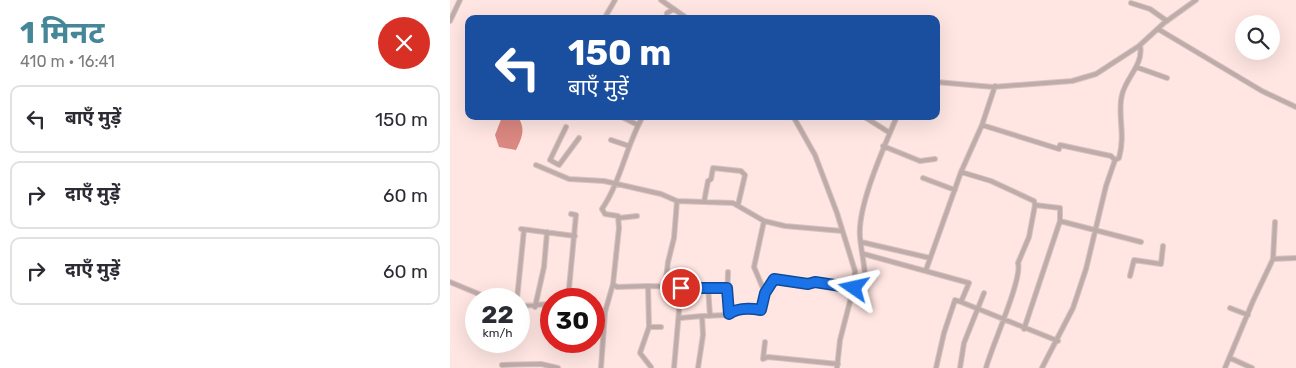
<!DOCTYPE html>
<html lang="hi">
<meta charset="utf-8">
<style>
body{margin:0;font-family:Rubik,"Noto Sans Devanagari",sans-serif;background:#f2f2f3;color:#2b2b33;height:100vh;display:flex;flex-direction:column;font-size:19px;white-space:nowrap}
*{box-sizing:border-box;margin:0}
p{font-size:16px;color:#7c7c81}
.icon{flex:none;width:28px;height:28px;fill:none;stroke:currentColor;stroke-width:2;stroke-linecap:round;stroke-linejoin:round}
.map{position:relative;flex:1;overflow:hidden}
.details{display:flex;flex-direction:column;background:#fff;width:450px}
.details>*{flex:none}
.banner{position:absolute;left:15px;top:15px;width:475px;height:105px;border-radius:10px;box-shadow:0 5px 20px #0002;background:#1a4fa0;color:#fff;overflow:hidden}
.buttons{position:absolute;left:785px;top:15px;display:grid;gap:10px}
.buttons a{display:grid;place-items:center;width:45px;height:45px;border-radius:50%;background:#fff;box-shadow:0 5px 20px #0002;font-size:25px}
.speed{position:absolute;left:15px;top:288px;display:flex;gap:10px;font-size:25px;font-weight:700;text-align:center}
.speed>*{display:grid;place-content:center;width:65px;height:65px;border-radius:50%;background:#fff;box-shadow:0 5px 20px #0002;line-height:1}
.speed small{font-size:12px;font-weight:400}
.speed .limit{border:8px solid #d22;background:#fff;color:#111}
.pin{position:absolute;display:grid;place-items:center;width:42px;height:42px;color:#fff;margin:-21px;border:2px solid #fff;border-radius:50%;box-shadow:0 1px 5px #0007}
.me{position:absolute;width:55px;margin:-28px;rotate:281deg;stroke-linejoin:round;filter:drop-shadow(0 0 4px #0008)}
.turn{display:flex;align-items:center;gap:18px;height:105px;padding:0 20px;font-size:22px}
.turn .icon{width:65px;height:65px;stroke-width:2.5}
.turn b{display:block;font-size:35px;line-height:42px}
.round{display:grid;place-items:center;flex:none;width:52px;height:52px;border-radius:26px;background:#f2f2f3}
.head{display:flex;align-items:center;justify-content:space-between;height:85px;padding:0 20px}
h1{font-size:30px;font-weight:700;line-height:38px;color:#458699}
ul{padding:0;list-style:none}
li{display:flex;align-items:center;gap:15px;height:68px;margin:0 10px 8px;padding:0 10px;border:2px solid #e1e1e2;border-radius:10px}
li div{flex:1}
li b{display:block;font-size:19px}
li em{font-style:normal}
main{display:flex;flex:1;min-height:0}
.map>svg:first-child{display:block}
.water{fill:#da8880}
.lines{fill:none;stroke-linecap:round;stroke-linejoin:round}
.minor-casing{stroke:#d8c1be;stroke-width:6}
.minor{stroke:#beacaa;stroke-width:4}
.route-casing{stroke:#114b97;stroke-width:12}
.route{stroke:#1a73e8;stroke-width:9}
</style>
<main>
<section class="details">
<div class="head"><div><h1>1 मिनट</h1><p>410 m · 16:41</p></div><a class="round" style="background:#d93025;color:#fff"><svg class="icon" aria-label="close" viewBox="0 0 24 24"><path d="M6 6l12 12M18 6L6 18"/></svg></a></div>
<ul>
<li><svg class="icon" aria-label="left" viewBox="0 0 24 24"><path d="M17 20v-9H6M10 6l-5 5 5 5"/></svg><div><b>बाएँ मुड़ें</b></div><em>150 m</em></li>
<li><svg class="icon" aria-label="right" viewBox="0 0 24 24"><path d="M7 20v-9h11M14 6l5 5-5 5"/></svg><div><b>दाएँ मुड़ें</b></div><em>60 m</em></li>
<li><svg class="icon" aria-label="right" viewBox="0 0 24 24"><path d="M7 20v-9h11M14 6l5 5-5 5"/></svg><div><b>दाएँ मुड़ें</b></div><em>60 m</em></li>
</ul>
</section>
<div class="map">
<svg width="846" height="368" viewBox="0 0 846 368">
<rect width="100%" height="100%" fill="#ffe6e3"/>
<path class="water" d="M52,117l5,3 11,-3c8,12 4,21 -2,33l-17,-3 -4,-12z"/>
<g class="lines">
<g class="minor-casing">
<path id="minor" d="M211,0l27,19
M681,3l19,6 17,12
M154,19l11,-19
M216,19l1,-6 7,-4
M0,21l10,-21
M708,29l104,62 34,16
M686,67l31,11
M486,82l57,5 79,-6 24,-7 43,-28 25,-23 32,-23
M545,86l-13,39 77,24 1,-4 51,11 4,4 -9,26 -20,83 -13,39 -31,60
M170,116l18,9
M343,116l22,39 22,58 18,58 -1,15 -14,54 -3,28
M413,116l27,17
M116,127l-16,33 9,5 20,-27
M161,140l18,6
M433,146l37,15 15,-2
M665,160l4,-2c7,-25 -2,-43 3,-63 4,-18 22,-30 18,-50
M86,165l33,14 35,2 57,13 16,7 56,2 31,18 21,5 57,5
M511,172l30,9 43,20 1,4 -6,32 -11,26c5,15 -27,85 -32,105
M473,178l32,12
M254,202l4,-21 3,-2 2,-11 28,3 4,4 -7,30
M585,205l25,3v13
M169,218l18,-2
M314,221l-10,46 11,26
M71,229l54,7
M411,242l69,16
M414,254l105,29 -8,19 -6,-2 -11,33 -8,35
M823,259l2,-37
M476,270l35,-98 21,-47
M278,272l-1,33 2,9
M680,276l4,-16 27,4 2,-18
M405,277l10,-2c-1,-13 -4,-26 -5,-38 -3,-31 25,-92 37,-121
M0,282l41,17
M163,284l4,3 31,-1 79,2
M198,286l1,41
M215,287l3,-25 6,-24 3,-37
M258,287l2,29
M67,299l7,-69
M118,299l8,-84 -5,-1
M511,302l97,39
M69,306l32,-2
M85,307l9,-40 3,-35
M780,308l18,7
M144,309l11,3
M308,311l3,-1 4,-17 9,-14 34,5 7,-2 39,7
M230,318l22,-2
M574,329l36,-108 81,21
M315,342l-2,17 5,-2 70,7
M780,358l22,10
M52,365l39,-1 17,4
M201,367l-11,-14 9,-26h12
M151,368l4,-56 8,-28 6,-56 -1,-12 -13,-2 -3,-5c19,-28 24,-63 41,-93
M224,368l7,-80
M248,368l5,-33 -1,-19 25,-1 7,-5 16,-2 11,2
M510,368l4,-25 20,-50
M775,368l28,-67 20,-42 23,-1"/>
</g>
<use href="#minor" class="minor"/>
</g>
<g class="lines">
<g class="route-casing">
<path id="route" d="M231,288h46l2,26c9,-7 21,-6 32,-4l4,-17 9,-14 34,5 7,-2 39,6"/>
</g>
<use href="#route" class="route"/>
</g>
</svg>
<div class="buttons">
<a><svg class="icon" aria-label="search" viewBox="0 0 24 24"><circle cx="10" cy="10" r="6"/><path d="M15 15l6 6"/></svg></a>
</div>
<div class="speed"><div>22<small>km/h</small></div><div class="limit">30</div></div>
<div class="pin" style="left:231px;top:288px;background:#d93025"><svg class="icon" aria-label="arrive" viewBox="0 0 24 24"><path d="M6 21V4h12l-3 4 3 4H6"/></svg></div>
<svg class="me" style="left:404px;top:288px" viewBox="-20 -20 40 40"><path d="M0-17L14 15 0 8-14 15z" fill="#1a73e8" stroke="#fff" stroke-width="4"/></svg>
<div class="banner">
<div class="turn"><svg class="icon" aria-label="left" viewBox="0 0 24 24"><path d="M17 20v-9H6M10 6l-5 5 5 5"/></svg><div><b>150 m</b>बाएँ मुड़ें</div></div>
</div>
</div>
</main>
